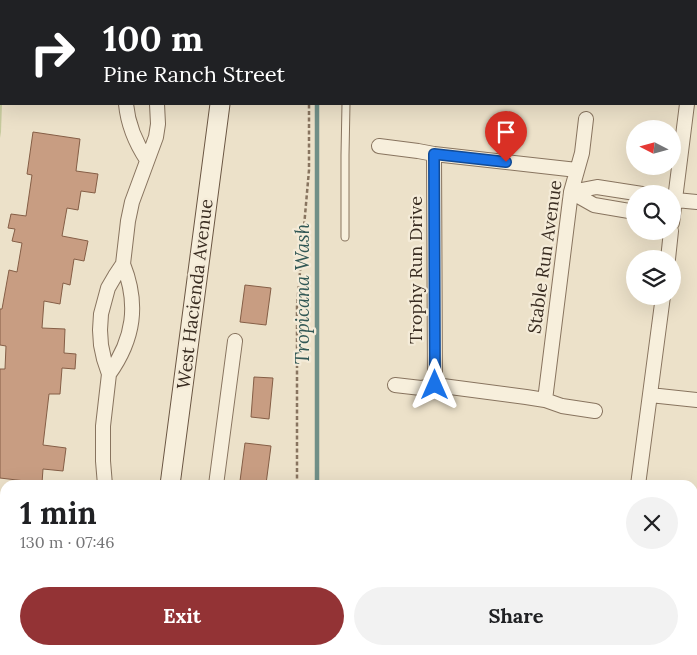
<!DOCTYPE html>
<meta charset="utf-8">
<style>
body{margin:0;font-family:Lora,serif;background:#f2f2f2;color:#202124;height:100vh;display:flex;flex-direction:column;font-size:19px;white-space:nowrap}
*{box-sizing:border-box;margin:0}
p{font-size:16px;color:#757577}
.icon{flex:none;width:28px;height:28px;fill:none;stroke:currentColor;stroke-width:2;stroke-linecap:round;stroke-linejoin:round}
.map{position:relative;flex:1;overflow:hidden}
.panel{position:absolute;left:0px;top:480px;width:698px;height:175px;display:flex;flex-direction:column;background:#fff;border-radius:15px 15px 0 0;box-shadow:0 5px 20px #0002}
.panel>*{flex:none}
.top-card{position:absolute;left:0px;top:0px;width:698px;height:105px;box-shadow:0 5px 20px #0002;background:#202124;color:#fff;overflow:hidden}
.needle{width:32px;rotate:276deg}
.fabs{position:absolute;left:626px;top:120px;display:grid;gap:10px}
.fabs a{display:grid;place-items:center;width:55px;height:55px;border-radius:50%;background:#fff;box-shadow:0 5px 20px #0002;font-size:25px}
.pin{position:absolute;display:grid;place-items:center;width:42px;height:42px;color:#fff;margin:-51px -21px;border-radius:50% 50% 50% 0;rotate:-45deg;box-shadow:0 0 5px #0007}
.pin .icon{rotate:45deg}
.me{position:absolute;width:55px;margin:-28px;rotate:0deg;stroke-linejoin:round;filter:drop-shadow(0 0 4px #0008)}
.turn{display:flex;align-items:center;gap:18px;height:105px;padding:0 20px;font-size:22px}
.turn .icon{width:65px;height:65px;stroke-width:2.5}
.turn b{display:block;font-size:35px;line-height:42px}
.round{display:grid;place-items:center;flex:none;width:52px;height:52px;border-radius:26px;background:#f2f2f2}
.head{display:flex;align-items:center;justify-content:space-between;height:85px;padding:0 20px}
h1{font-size:30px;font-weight:700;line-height:38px}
.action{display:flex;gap:10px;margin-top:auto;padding:10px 20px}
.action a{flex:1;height:58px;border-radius:30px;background:#933335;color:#fff;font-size:20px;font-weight:700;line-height:58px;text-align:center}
.action a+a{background:#f2f2f2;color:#202124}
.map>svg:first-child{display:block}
.green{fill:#c6ca9d}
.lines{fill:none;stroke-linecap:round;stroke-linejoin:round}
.stream{stroke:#708f87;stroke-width:4.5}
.building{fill:#c89d82;stroke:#855e46}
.lane-casing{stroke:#88745f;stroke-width:9}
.street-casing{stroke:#88745f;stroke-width:16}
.secondary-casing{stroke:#6a5542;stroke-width:21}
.path{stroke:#88745f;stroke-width:2.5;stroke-dasharray:4 2.5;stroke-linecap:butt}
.lane{stroke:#f7efdc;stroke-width:7}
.street{stroke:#f7efdc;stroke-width:14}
.secondary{stroke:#f7efdc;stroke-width:19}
.route-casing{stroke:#114b97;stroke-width:12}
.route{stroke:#1a73e8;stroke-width:9}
.labels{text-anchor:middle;stroke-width:4.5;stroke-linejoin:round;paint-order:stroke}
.street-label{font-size:18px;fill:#392c21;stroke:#f4ebd8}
.water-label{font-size:19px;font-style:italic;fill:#325855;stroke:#f4ebd8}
</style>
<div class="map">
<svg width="697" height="655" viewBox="0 0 697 655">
<rect width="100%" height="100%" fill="#ece1c9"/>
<path class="green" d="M0,0h4v1h-3l1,103 -1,28 -1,6z"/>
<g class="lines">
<path class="stream" d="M317,104v381
M318,650v5"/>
</g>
<path class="building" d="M33,132l47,7 -4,32 22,3 -3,19 -14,-2 -3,19 -11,-2 -5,28 26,5 -4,20 -10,-2 -4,26 -7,-2 -3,21 -16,-3 -2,27 23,1 -1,24 12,1 -1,15 -13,-1 -2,26h-11l-6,51 23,3 -3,23 -20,-2 -1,14 -42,-5v-109h5l1,-23 -6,-1v-36h2l7,-39 8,2 5,-29 -10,-2 3,-12 -7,-1 3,-14 15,2 6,-41 -5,-1z
M245,285l26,3 -5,37 -26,-3z
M254,377l19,1 -4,41 -18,-2z
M245,443l26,3 -5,38 -26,-3z"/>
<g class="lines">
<g class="lane-casing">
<path id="lane" d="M325,1v-1
M345,237v-82l1,-51"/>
</g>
<g class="street-casing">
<path id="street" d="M696,54l1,-4
M126,104c2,21 9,38 21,56
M379,146l39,5 16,3 143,16
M434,154l1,231
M571,192l26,-5 45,7
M571,192l23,13 41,7
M676,200l21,2
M672,223l15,-119
M668,259l3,-28
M109,374c25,-35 30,-70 14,-110
M395,385l26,3 14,-3 91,12 19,3 17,6 33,5
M650,395l47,5
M545,400l26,-208 11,-39 4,-34
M105,485l-2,-24v-35l6,-52 -5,-15 -3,-14 -1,-15 1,-16 7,-26 7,-12 8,-12 5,-43 4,-19 24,-65 2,-13 -1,-20
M216,485l19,-144
M638,485l25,-189
M65,655l4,-5
M197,655l1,-5
M615,655v-5"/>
</g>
<g class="secondary-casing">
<path id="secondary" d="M233,1v-1
M696,72h1
M170,485l50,-381
M148,655l1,-5"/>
</g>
<path class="path" d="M309,0v1
M297,485v-179l12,-136v-66
M297,655v-5"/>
<use href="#lane" class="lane"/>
<use href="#street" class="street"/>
<use href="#secondary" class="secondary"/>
</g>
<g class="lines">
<g class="route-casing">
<path id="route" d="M435,385l-1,-231 72,8"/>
</g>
<use href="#route" class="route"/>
</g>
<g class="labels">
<g class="street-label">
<text transform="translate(545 257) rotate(-82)" y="6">Stable Run Avenue</text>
<text transform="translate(416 270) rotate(-90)" y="6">Trophy Run Drive</text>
<text transform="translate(195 294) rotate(-83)" y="6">West Hacienda Avenue</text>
</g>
<g class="water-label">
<text transform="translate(302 294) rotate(-90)" y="7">Tropicana Wash</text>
</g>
</g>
</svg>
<div class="fabs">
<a><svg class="needle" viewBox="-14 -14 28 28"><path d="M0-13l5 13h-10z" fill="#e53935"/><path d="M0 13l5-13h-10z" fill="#757577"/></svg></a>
<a><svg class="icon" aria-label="search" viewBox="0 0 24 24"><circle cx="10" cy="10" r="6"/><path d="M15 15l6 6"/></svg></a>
<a><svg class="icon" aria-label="layers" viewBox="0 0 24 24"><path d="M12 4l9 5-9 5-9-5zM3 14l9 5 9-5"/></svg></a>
</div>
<div class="pin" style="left:506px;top:162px;background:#d93025"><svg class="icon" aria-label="arrive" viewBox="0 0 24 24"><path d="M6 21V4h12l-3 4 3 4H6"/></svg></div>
<svg class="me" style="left:435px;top:385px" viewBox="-20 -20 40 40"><path d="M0-17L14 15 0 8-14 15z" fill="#1a73e8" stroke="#fff" stroke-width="4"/></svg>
<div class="top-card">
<div class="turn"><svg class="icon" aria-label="right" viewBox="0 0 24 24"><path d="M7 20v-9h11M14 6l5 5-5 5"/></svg><div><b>100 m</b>Pine Ranch Street</div></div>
</div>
<section class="panel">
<div class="head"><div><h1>1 min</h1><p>130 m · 07:46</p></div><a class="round"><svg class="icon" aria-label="close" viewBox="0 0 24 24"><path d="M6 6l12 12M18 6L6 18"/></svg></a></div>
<div class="action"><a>Exit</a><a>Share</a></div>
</section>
</div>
